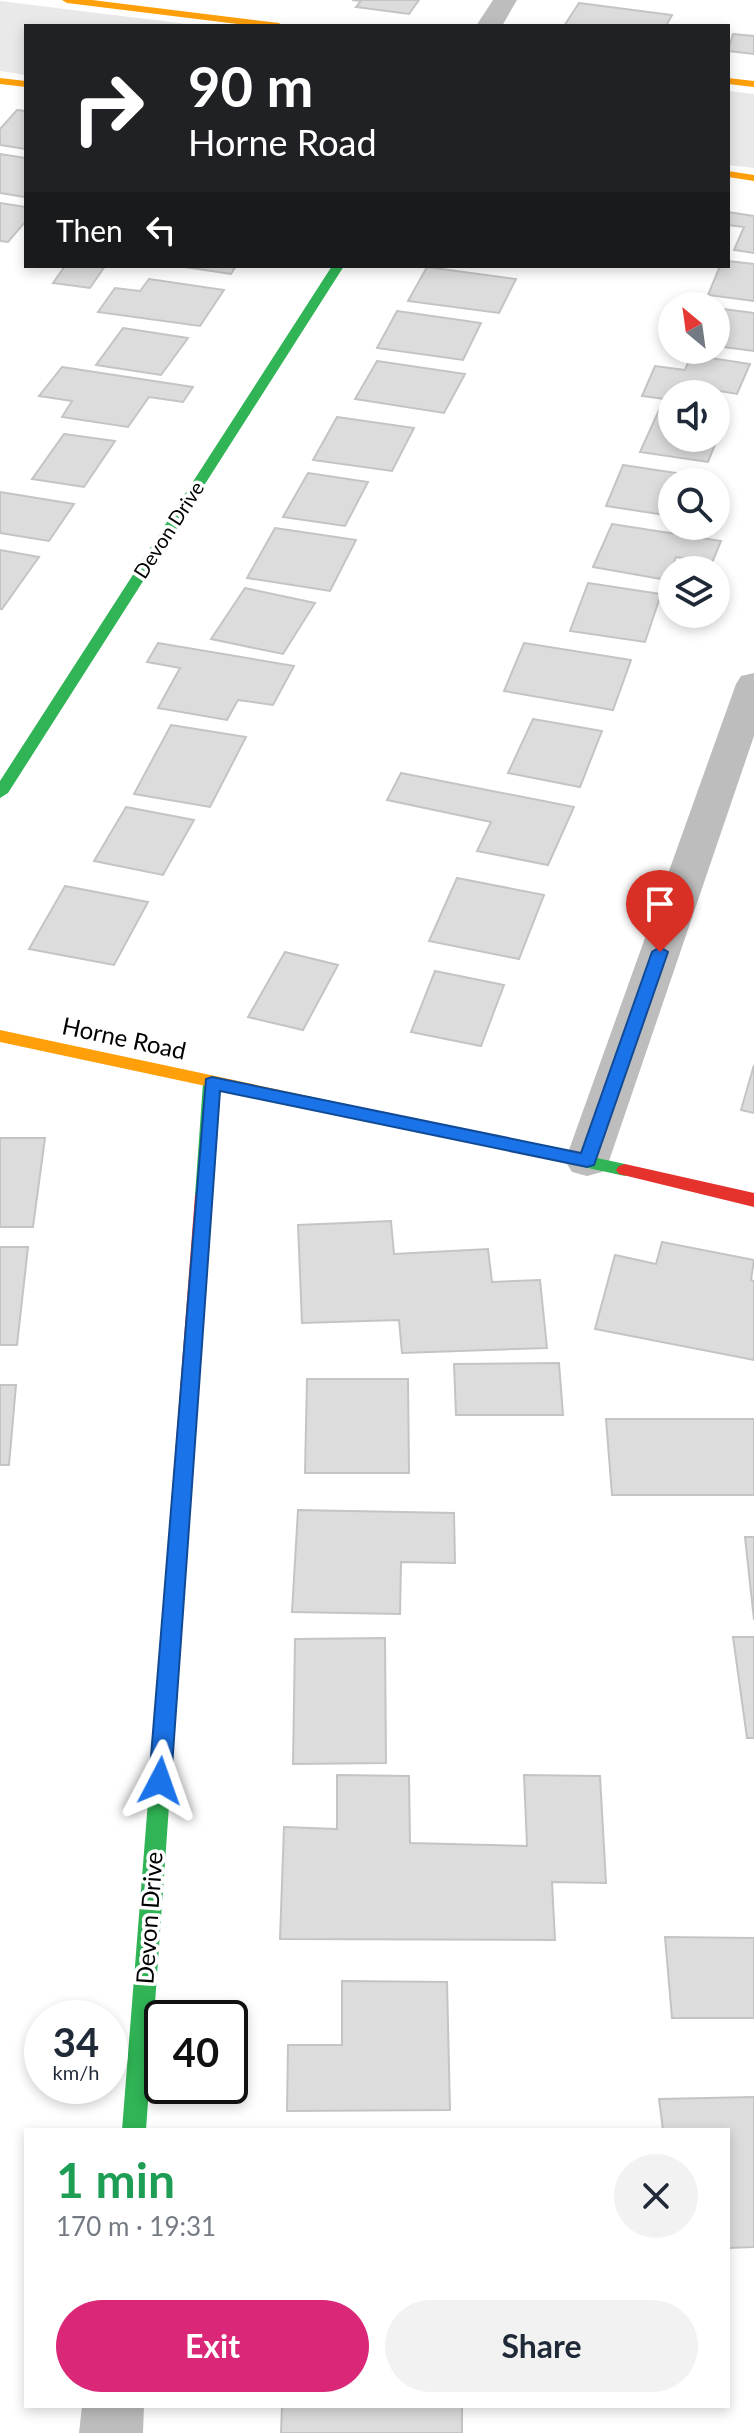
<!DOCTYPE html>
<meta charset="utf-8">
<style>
body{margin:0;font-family:Lato,sans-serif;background:#f2f2f3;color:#1f2937;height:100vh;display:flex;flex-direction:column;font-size:30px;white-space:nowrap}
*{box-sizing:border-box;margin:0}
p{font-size:26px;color:#747a83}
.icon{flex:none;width:44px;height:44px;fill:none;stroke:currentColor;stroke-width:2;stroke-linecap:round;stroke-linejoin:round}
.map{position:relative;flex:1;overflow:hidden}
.drawer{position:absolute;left:24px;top:2128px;width:706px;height:280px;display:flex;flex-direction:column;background:#fff;border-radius:0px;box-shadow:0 4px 12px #0003}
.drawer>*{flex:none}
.guide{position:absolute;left:24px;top:24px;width:706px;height:244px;border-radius:0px;box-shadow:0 4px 12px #0003;background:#202124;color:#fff;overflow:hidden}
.needle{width:52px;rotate:331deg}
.tools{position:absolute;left:658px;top:292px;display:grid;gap:16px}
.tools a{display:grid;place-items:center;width:72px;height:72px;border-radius:50%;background:#fff;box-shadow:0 4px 12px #0003;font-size:40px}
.speed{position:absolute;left:24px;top:2000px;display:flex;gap:16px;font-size:40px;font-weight:700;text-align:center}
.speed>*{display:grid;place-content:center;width:104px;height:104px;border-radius:50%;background:#fff;box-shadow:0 4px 12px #0003;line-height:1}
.speed small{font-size:20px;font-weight:400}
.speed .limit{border:4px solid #111;border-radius:12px;background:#fff;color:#111}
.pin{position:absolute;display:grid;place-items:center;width:68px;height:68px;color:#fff;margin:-82px -34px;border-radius:50% 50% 50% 0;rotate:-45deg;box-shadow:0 0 8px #0007}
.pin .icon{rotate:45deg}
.me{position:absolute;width:88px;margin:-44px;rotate:4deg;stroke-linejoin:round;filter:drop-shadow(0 0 6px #0008)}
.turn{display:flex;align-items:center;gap:28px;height:168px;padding:0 32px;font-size:36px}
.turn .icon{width:104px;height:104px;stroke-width:2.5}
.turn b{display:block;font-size:56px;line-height:68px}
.then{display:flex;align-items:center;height:76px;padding:0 32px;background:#0003;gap:16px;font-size:30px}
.round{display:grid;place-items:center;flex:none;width:84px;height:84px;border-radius:42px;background:#f2f2f3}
.overview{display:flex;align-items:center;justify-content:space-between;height:136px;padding:0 32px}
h1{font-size:48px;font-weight:700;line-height:60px;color:#1e9e55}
.action{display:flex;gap:16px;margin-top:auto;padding:16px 32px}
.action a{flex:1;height:92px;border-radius:48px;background:#db2777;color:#fff;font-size:32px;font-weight:700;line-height:92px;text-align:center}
.action a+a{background:#f2f2f3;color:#1f2937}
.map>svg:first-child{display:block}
.green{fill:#e9e9e9}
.building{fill:#dcdcdc;stroke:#c4c4c4;stroke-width:2}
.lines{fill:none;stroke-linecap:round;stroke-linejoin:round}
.street{fill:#bdbdbd;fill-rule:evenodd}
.fast{fill:#30b455;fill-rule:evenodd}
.slow{fill:#ff9f0a;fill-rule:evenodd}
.jam{fill:#e5322d;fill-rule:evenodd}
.route{fill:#1a73e8;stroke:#114b97;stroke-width:2}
.labels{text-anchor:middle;stroke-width:7;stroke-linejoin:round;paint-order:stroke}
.far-street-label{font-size:20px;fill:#000;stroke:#fff}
.street-label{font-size:24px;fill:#000;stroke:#fff}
</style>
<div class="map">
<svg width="754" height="2433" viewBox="0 0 754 2433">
<rect width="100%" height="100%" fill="#fff"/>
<path class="green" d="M0,1l203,25h-177v49l-26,-4z
M728,91l26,3v74l-26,-3z"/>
<path class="building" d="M352,0h67l-10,14 -53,-7 5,-6z
M579,3l93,12 -6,11h-102z
M733,34l21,2v18l-26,-3z
M17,110l9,1v38l-26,-4v-16z
M0,154l26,4 -1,39 -25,-4z
M0,203l26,4v14l-18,21 -8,-1z
M728,212l26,4v37l-20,-3 10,-23 -16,-2z
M728,261l26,3v37l-46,-6 12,-29h8z
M65,266h40l-15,22 -37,-5z
M178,266h58l-5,8z
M427,267l89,12 -17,34 -91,-12z
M149,279l75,11 -24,36 -102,-14 17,-24 25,3z
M716,308l38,5v38l-38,-5z
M397,311l84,12 -18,37 -86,-12z
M123,328l65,10 -27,37 -65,-10z
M691,355l59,9 -13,30 -29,-5 -2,5h-34v6l-30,-4 13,-30 30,4z
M377,361l88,13 -21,39 -89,-14z
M62,367l131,20 -10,15 -34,-5 -21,30 -66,-10 10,-16 -33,-5z
M659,410l13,2v26h44v-20l9,2 -17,42 -68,-10z
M337,417l77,11 -22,43 -79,-11z
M64,434l51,7 -31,46 -52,-8z
M623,465l86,13 -2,4h-35v34l-66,-10z
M308,473l60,9 -23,44 -62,-9z
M0,492l74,12 -25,37 -49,-8z
M612,524l109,17 -9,22 -36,-6 -9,23 -74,-13z
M275,528l81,12 -26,51 -83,-13z
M0,550l39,7 -37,52h-2z
M588,583l73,11 -16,48 -75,-11z
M245,588l70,15 -32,51 -72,-15z
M158,643l136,23 -21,39 -35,-5 -11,20 -69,-12 22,-40 -33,-6z
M524,643l107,17 -18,50 -109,-19z
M533,719l69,12 -22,56 -72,-14z
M171,725l75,12 -36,70 -76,-13z
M401,773l173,34 -26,58 -71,-14 14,-29 -104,-22z
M126,807l68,13 -31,55 -69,-14z
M457,878l87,17 -25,64 -90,-18z
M65,886l83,16 -34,63 -85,-16z
M285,952l53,13 -35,65 -55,-13z
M435,971l69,14 -23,61 -70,-14z
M754,1065v48l-13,-3z
M0,1138h45l-12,89h-33z
M391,1221l3,33 94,-5 4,33 48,-2 7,68 -145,5 -3,-33 -97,3 -4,-98z
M662,1242l92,18 -3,20 3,1v79l-159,-31 20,-74 41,9z
M0,1247h28l-11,98h-17z
M559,1363l4,52h-107l-2,-51z
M307,1379h101l1,94h-104z
M0,1385h16l-7,80h-9z
M606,1419h148v76h-142z
M298,1510l156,3 1,50 -54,-1 -1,52 -108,-2z
M745,1537h9v83z
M733,1637h21v101h-7z
M385,1638l1,125 -93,1 2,-125z
M337,1775l72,1 1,67 117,3 -3,-71 76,1 6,107 -54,-1 3,58 -275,-1 4,-112 53,2z
M665,1937l89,1v80h-82z
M342,1981l105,1 3,128 -163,1 1,-66h54z
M754,2097v150l-26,1v-118h-65l-4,-31z
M282,2406h180v27h-181z"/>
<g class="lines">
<path class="street" d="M493,0h24l-15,26h-26z
M754,673v63l-145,425 -7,11 -15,4 -15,-4 -7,-11 171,-477 5,-8z
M82,2406h62l-1,27h-64z"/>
<path class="fast" d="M332,266h12l-336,527 -8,5v-17z
M212,1077l9,6 -8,112 -9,6 -9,-6 8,-112z
M308,1096l317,68 9,6 -9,6 -323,-70 -3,-4 3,-4z
M171,1628l7,3 3,6 -35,493h-24l39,-493 3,-6z"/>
<path class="slow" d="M62,0h30l187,23 5,3h-30l-187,-23z
M0,78l26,3v6l-26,-3z
M728,78l26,3v6l-26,-3z
M728,171l26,4v6l-26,-4z
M0,1030l308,66 9,6 -9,6 -308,-66z"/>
<path class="jam" d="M625,1164l129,29v14l-135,-33 -3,-4 3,-4z
M204,1189l9,6 -32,442 -3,6 -7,3 -7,-3 -3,-6 34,-442z"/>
</g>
<path class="route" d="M660,947l8,5 -74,213 -7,2 -367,-76 -49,690 -3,7 -8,3 -8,-3 -3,-7 57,-702 6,-2 369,76 71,-201z"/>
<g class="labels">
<g class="far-street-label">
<text transform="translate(169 530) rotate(-57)" y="7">Devon Drive</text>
</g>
<g class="street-label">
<text transform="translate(124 1039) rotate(12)" y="8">Horne Road</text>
<text transform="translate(150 1918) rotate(-86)" y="8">Devon Drive</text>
</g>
</g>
</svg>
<div class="tools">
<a><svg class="needle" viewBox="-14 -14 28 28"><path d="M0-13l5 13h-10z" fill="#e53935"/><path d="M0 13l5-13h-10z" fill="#747a83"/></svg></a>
<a><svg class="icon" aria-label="sound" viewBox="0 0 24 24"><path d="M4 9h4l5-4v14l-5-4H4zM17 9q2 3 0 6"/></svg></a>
<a><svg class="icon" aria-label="search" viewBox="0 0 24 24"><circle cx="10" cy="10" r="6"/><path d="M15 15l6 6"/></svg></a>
<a><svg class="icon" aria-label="layers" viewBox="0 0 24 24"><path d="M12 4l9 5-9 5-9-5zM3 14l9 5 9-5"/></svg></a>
</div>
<div class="speed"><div>34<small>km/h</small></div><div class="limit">40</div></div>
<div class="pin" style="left:660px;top:952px;background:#d93025"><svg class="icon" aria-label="arrive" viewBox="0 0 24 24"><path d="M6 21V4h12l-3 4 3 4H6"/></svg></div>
<svg class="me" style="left:160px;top:1781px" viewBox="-20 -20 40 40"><path d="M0-17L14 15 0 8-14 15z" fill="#1a73e8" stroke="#fff" stroke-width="4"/></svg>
<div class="guide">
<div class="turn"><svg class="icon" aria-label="right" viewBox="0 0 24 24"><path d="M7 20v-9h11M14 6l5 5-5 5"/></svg><div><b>90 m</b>Horne Road</div></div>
<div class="then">Then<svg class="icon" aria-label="left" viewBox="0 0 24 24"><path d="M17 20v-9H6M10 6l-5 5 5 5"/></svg></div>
</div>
<section class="drawer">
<div class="overview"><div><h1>1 min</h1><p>170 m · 19:31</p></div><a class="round"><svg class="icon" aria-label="close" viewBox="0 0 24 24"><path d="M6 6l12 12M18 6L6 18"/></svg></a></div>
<div class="action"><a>Exit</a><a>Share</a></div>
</section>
</div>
